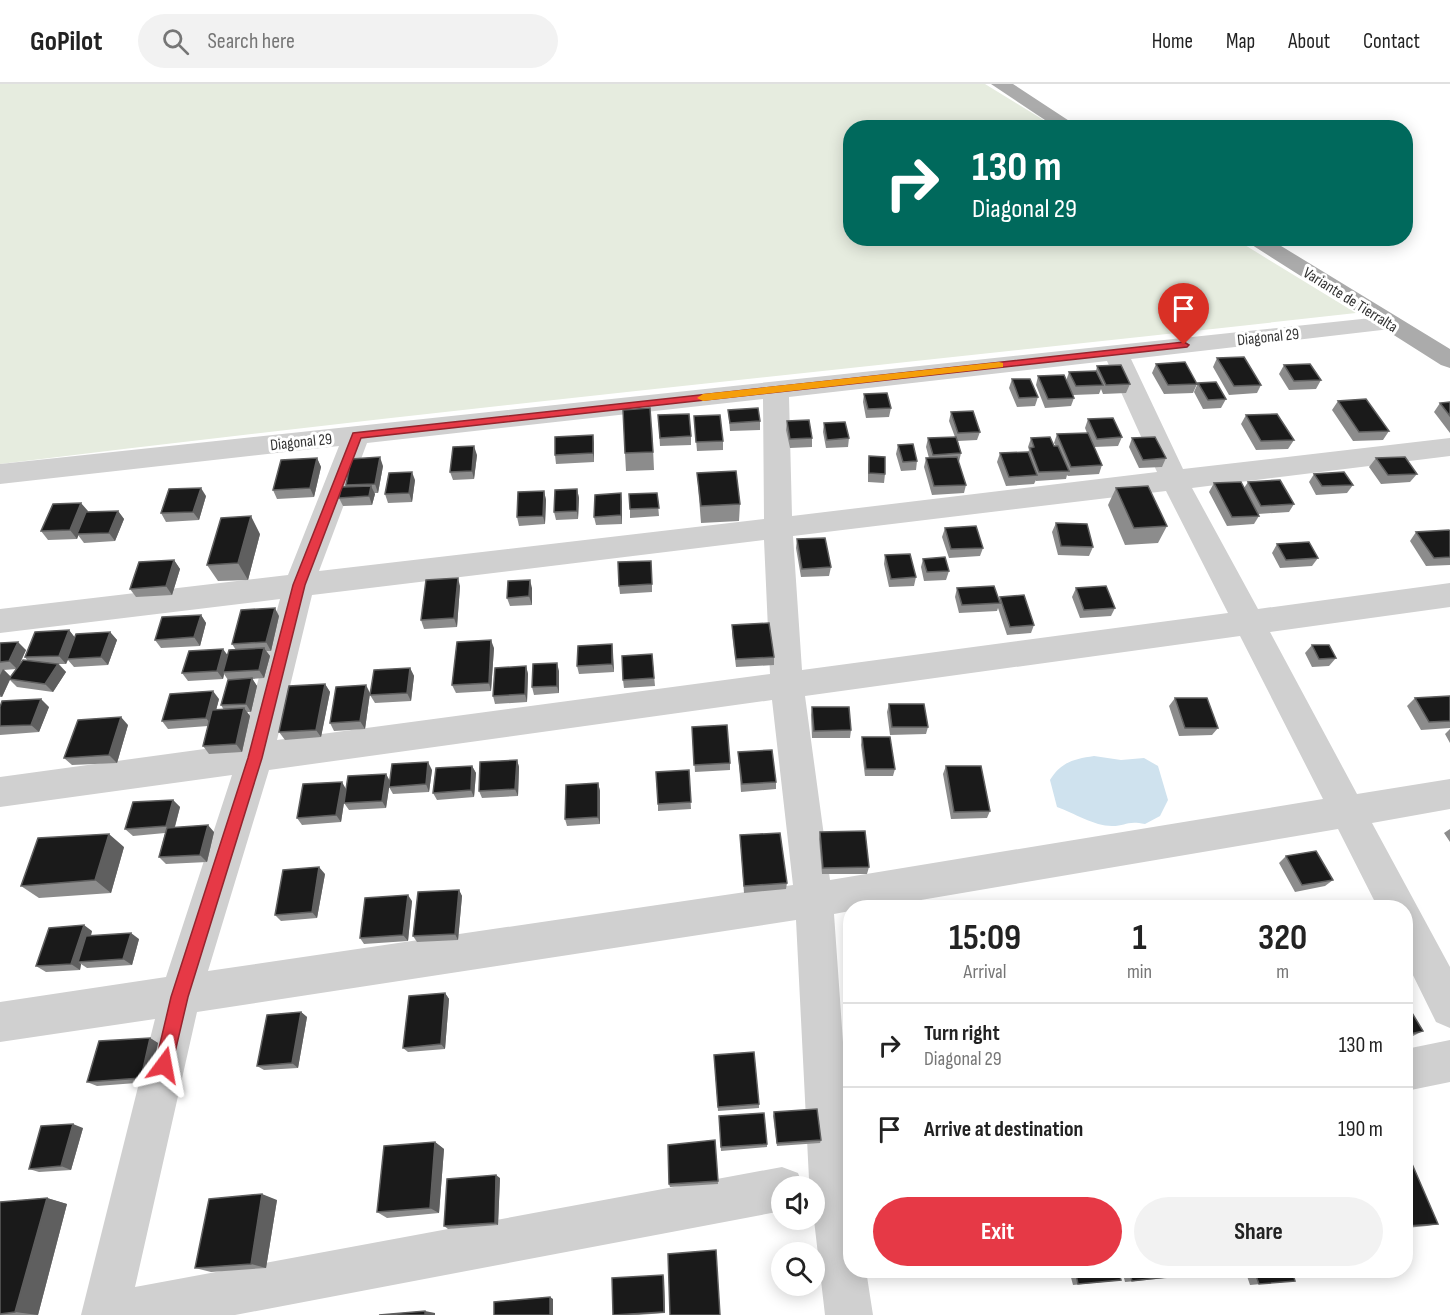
<!DOCTYPE html>
<style>
body{margin:0;font-family:"Sofia Sans Condensed",sans-serif;background:#f2f2f2;color:#222;height:100vh;display:flex;flex-direction:column;font-size:22px;white-space:nowrap}
*{box-sizing:border-box;margin:0}
p{font-size:20px;color:#767676}
.icon{flex:none;width:33px;height:33px;fill:none;stroke:currentColor;stroke-width:2;stroke-linecap:round;stroke-linejoin:round}
.map{position:relative;flex:1;overflow:hidden}
.drawer{position:absolute;left:843px;top:816px;width:570px;height:378px;display:flex;flex-direction:column;background:#fff;border-radius:24px;box-shadow:0 3px 15px #0003}
.drawer>*{flex:none}
.hud{position:absolute;left:843px;top:36px;width:570px;height:126px;border-radius:24px;box-shadow:0 3px 15px #0003;background:#00695c;color:#fff;overflow:hidden}
.buttons{position:absolute;left:771px;top:1092px;display:grid;gap:12px}
.buttons a{display:grid;place-items:center;width:54px;height:54px;border-radius:50%;background:#fff;box-shadow:0 3px 15px #0003;font-size:30px}
.pin{position:absolute;display:grid;place-items:center;width:51px;height:51px;color:#fff;margin:-62px -26px;border-radius:50% 50% 50% 0;rotate:-45deg;box-shadow:0 0 6px #0007}
.pin .icon{rotate:45deg}
.me{position:absolute;width:66px;margin:-33px;rotate:13deg;stroke-linejoin:round;filter:drop-shadow(0 0 4px #0008)}
.turn{display:flex;align-items:center;gap:21px;height:126px;padding:0 30px;font-size:27px}
.turn .icon{width:78px;height:78px;stroke-width:2.5}
.turn b{display:block;font-size:42px;line-height:51px}
.eta{display:flex;justify-content:space-evenly;align-items:center;height:102px;text-align:center}
.eta b{font-size:36px;font-weight:700;line-height:42px}
.button{display:flex;gap:12px;margin-top:auto;padding:12px 30px}
.button a{flex:1;height:69px;border-radius:36px;background:#e63946;color:#fff;font-size:24px;font-weight:700;line-height:69px;text-align:center}
.button a+a{background:#f2f2f2;color:#222}
ul{padding:0;list-style:none}
li{display:flex;align-items:center;gap:18px;height:84px;padding:0 30px;border-top:2px solid #e0e0e0}
li div{flex:1}
li b{display:block;font-size:22px}
li em{font-style:normal}
header{display:flex;align-items:center;gap:36px;box-sizing:border-box;height:84px;padding:0 30px;background:#fff;border-bottom:2px solid #e0e0e0}
header strong{font-size:28px}
nav{display:flex;gap:33px;margin-inline-start:auto;font-size:21px}
.search{width:420px;height:54px;background:#f2f2f2;display:flex;align-items:center;gap:15px;box-sizing:border-box;padding:0 21px;border-radius:33px;color:#767676;font-size:22px}
.map>svg:first-child{display:block}
.green{fill:#e6ecdf}
.water{fill:#cfe2ee}
.lines{fill:none;stroke-linecap:round;stroke-linejoin:round}
.minor{fill:#d0d0d0;fill-rule:evenodd}
.major{fill:#ababab;fill-rule:evenodd}
.wall{fill:#8c8c8c;fill-rule:evenodd}
.shaded-wall{fill:#5f5f5f}
.building{fill:#1a1a1a;stroke:#5f5f5f;stroke-width:1.5}
.route{fill:#e63946;stroke:#96252e;stroke-width:1.5}
.slow{fill:#f59e0b}
.labels{text-anchor:middle;stroke-width:6;stroke-linejoin:round;paint-order:stroke}
.far-street-label{font-size:16px;fill:#333;stroke:#fff}
</style>
<header>
<strong>GoPilot</strong>
<div class="search"><svg class="icon" aria-label="search" viewBox="0 0 24 24"><circle cx="10" cy="10" r="6"/><path d="M15 15l6 6"/></svg>Search here</div>
<nav><a>Home</a><a>Map</a><a>About</a><a>Contact</a></nav>
</header>
<div class="map">
<svg width="1450" height="1231" viewBox="0 0 1450 1231">
<rect width="100%" height="100%" fill="#fff"/>
<path class="green" d="M0,0h985l70,43 -205,1v110l385,1 121,74c-452,51 -905,95 -1356,151z"/>
<path class="water" d="M1094,672l27,4 23,-2 14,8 10,34 -8,16 -15,8c-18,-4 -19,2 -33,2 -18,0 -38,-13 -55,-19l-7,-27c11,-18 24,-21 44,-24z"/>
<g class="lines">
<path class="minor" d="M1390,232l9,2 3,5 -3,5 -268,31 52,110 267,-31v18l-258,32 66,121 192,-26v24l-180,25 87,162 93,-15v30l-78,14 78,144v61l-14,-6 -30,-61v-53h-28l-40,-79 -464,79h-24v3l-16,3 16,228v128h16l7,45h-48l-11,-95v-34h-4l-1,-7 -13,-259 -599,92 -62,275 647,-120 16,6 5,13h-21v25l-547,104h-154l74,-296 -155,23v-40l166,-25 66,-202 -232,32v-30l241,-33 39,-145 -280,34v-24l288,-34 51,-129 -339,38v-20zM1107,277l50,111 -365,44 -3,-119zM763,315l1,120 -445,52 48,-128zM1166,407l62,122 -426,57 -9,-134zM764,456l6,134 -493,66 35,-145zM1240,552l83,163 -493,81 -25,-184zM772,616l21,185 -585,86 61,-201z
M1450,956v42l-44,9v-42z"/>
<path class="major" d="M991,0h22l67,44h-23z
M1241,154h27l182,111v19l-9,-3z"/>
</g>
<path class="wall" d="M1217,274l44,27 -4,8 -28,2 -16,-28z
M1156,280l41,20 -4,9 -29,1 -12,-21z
M1284,281l37,15 -5,9 -27,1 -10,-16z
M1097,282l33,18 -4,9 -23,1 -2,-5 -2,5 -26,1 -7,-14 3,-9 27,-1z
M1038,292l36,22 -3,8 -26,2 -9,-23z
M1012,295l26,18 -3,9 -18,1 -8,-19z
M1198,299l28,16 -5,9 -18,1 -9,-17z
M864,310l27,14 -2,9 -23,1 -3,-16z
M1338,317l51,30 -6,9 -30,1 -21,-31z
M1450,318v31l-16,-21 6,-9z
M728,326l32,11v9l-30,1z
M951,328l29,20 -3,8 -19,1 3,12 -2,9h-1l8,23 -2,8 -32,2 -8,-28 2,-9h3l-3,-11 2,-9 27,-1 -6,-16z
M658,331l33,21v9l-31,1z
M1246,331l48,25 -6,9 -32,1 -15,-26z
M694,332l29,25v9l-26,1z
M1088,335l34,18 -4,9 -24,1 8,18 -3,9 -31,2 -1,-1 -1,4 -30,2v-1l-2,4 -28,2 -9,-24 3,-9 28,-1 1,-2 -1,-3 3,-9 25,8 -2,-3 3,-9 30,-1 -2,-5z
M787,337l25,17v9l-22,1 -4,-18z
M824,339l25,15 -1,9 -22,1 -3,-16z
M652,342l2,44 -28,1 -1,-18z
M593,351l1,27 -38,2 -1,-9z
M1132,354l34,20 -4,9 -23,1 -10,-21z
M898,361l19,16 -1,9 -15,1 -5,-17z
M477,371l-3,24 -21,1 -3,-8z
M869,372l16,18 -1,9 -16,-1v-17z
M317,374l4,9 -7,30 -37,2 -4,-9z
M1376,374l41,16 -7,8 -29,2 -12,-17z
M383,382l-5,27h-4l1,1 -3,11 -29,1 -4,-8 7,-11v-2z
M697,389l43,31 -1,17 -38,2z
M1314,390l39,11 -6,8 -31,2 -7,-13z
M415,396l-3,22 -24,1 -3,-9z
M1248,398l46,22 -5,8 -31,2 1,2 -5,8 -27,2 -18,-34 5,-9 30,5z
M1116,404l51,38 -9,17 -33,2 -17,-40z
M577,405l2,9 -1,21 -22,1 -2,-8z
M544,407l2,9 -1,24 -26,2 -2,-9z
M657,409l2,23 -29,2v-9z
M206,412l-7,24 -33,2 -5,-9z
M622,418v22l-26,1 -2,-8z
M88,427l-1,1 31,-1 6,8 -9,22 -31,2 -6,-8 -1,4 -29,1 -7,-9z
M1056,439l37,24 -4,9 -31,-1 -6,-23z
M945,444l38,20 -3,8 -31,2 -7,-21z
M1450,447v34l-24,1 -16,-25 6,-9z
M260,450l-12,46 -30,1 -11,-16z
M797,455l34,28 -2,9 -28,1 -5,-29z
M1277,460l41,14 -6,8 -32,2 -8,-15z
M885,471l31,22 -2,9 -25,1 -5,-23z
M923,475l26,12 -3,9 -22,1 -3,-14z
M174,476l6,9 -8,26 -36,2 -6,-8z
M652,485v23l-32,2 -1,-8z
M460,502l-3,41 -33,2 -3,-9z
M532,504v17l-22,1 -3,-8z
M957,504l42,12 1,-3 34,28 -3,8 -24,2 -9,-27 -1,3 -38,2 -4,-16z
M1076,504l39,20 -4,8 -31,2 -8,-21z
M201,531l5,8 -6,23 -39,2 -6,-8z
M279,532l-8,35h-5l4,5 -6,22 -12,1 5,7 -6,26h-4l3,4 -8,36 -33,2 -6,-8 5,-20 -40,3 -6,-8 57,-22 -3,11h8l-3,-5 7,-25 -4,-6 -1,5 -35,2 -6,-8 46,-17 8,-6 -4,-6z
M732,541l42,32v8l-38,2 -4,-33z
M69,546l6,8 35,-6 7,8 -9,25 -34,2 -6,-7 -2,4h-7l7,8 -13,20 -36,-5 -7,-7 -8,17h-2v-54l26,7 -7,16 8,-6 -2,-3zM16,585l-5,8 -7,-7z
M612,560l2,28 -35,2 -2,-8z
M1312,561l24,13 -7,8 -17,1 -7,-14z
M494,564l-3,43 -35,2 -4,-8z
M652,570l3,32 -31,2 -1,-8z
M526,582l2,8 -1,28 -32,2 -2,-8z
M410,584l4,8 -3,25 -36,2 -5,-8z
M559,587v22l-25,2 -2,-8z
M325,600l5,8 -9,45 -36,3 -6,-8z
M370,609l-5,36 -31,2 -4,-8z
M1450,612v32l-29,2 -14,-24 8,-8z
M1175,614l43,30 -6,7 -33,1 -10,-30z
M889,620l39,23 -2,7 -36,1 -3,-23z
M0,623h49l-10,25 -39,3z
M812,623l39,23 -1,8h-38l-1,-23z
M128,641l-11,38 -45,2 -8,-7z
M692,643l38,36v7l-35,2z
M1450,645v14l-5,-9z
M862,653l33,32 -2,7h-28l-4,-31z
M738,668l38,30v7l-35,3z
M517,676l2,7 -1,29 -36,2 -3,-7z
M472,682l4,7 -2,24 -37,3 -4,-7z
M946,682l44,45 -3,7 -36,1 -8,-45z
M432,686l-3,22 -36,2 -4,-7 -3,21 -37,2 -5,-7 -3,19 -39,3 -5,-7 49,-29 40,-15 4,7z
M689,686l2,39 -33,2v-7z
M598,699l2,8v33l-33,2 -2,-7z
M173,716l7,7 -5,20 39,5 -7,30 -41,2 -7,-7 6,-24 -32,3 -8,-7z
M1450,745v13l-6,-9z
M820,748l49,35 -2,7h-45l-3,-35z
M740,751l47,48 -1,6 -42,4z
M124,763l-13,46 -72,5 -18,-12z
M1286,772l47,24 -8,6 -30,6 -16,-29z
M325,790l-8,44 -36,3 -6,-6z
M459,806l3,6 -4,44 -41,2 -4,-6z
M412,817l-4,40 -44,3 -4,-6z
M92,847l-1,5 48,3 -7,26 -45,3 -6,-4 -1,6 -34,2 -10,-6z
M445,909l4,6 -4,50 -37,3 -5,-4z
M1406,919l17,28 -10,5 -7,2z
M301,928l6,5 -9,51 -34,2 -7,-4z
M150,954l8,5 -9,39 -52,4 -10,-4z
M714,971l45,49v4l-41,3z
M774,1028l47,28 -1,3 -43,3 -4,-30z
M719,1032l48,28v3l-46,4z
M83,1044l-12,42 -32,2 -10,-3z
M715,1056l3,44 -48,3 -1,-3z
M435,1058l9,7 -5,64 -52,5 -10,-6z
M1406,1066l32,74 -11,2 -21,2z
M500,1094l-2,47 -50,4 -4,-3z
M47,1114l20,6 -29,111h-38v-113z
M277,1116l-11,68 -55,4 -16,-4z
M1069,1186h49l3,10 -7,1 -41,4z
M1122,1186h50l2,6 -7,2 -42,4z
M1245,1186h47l3,11 -45,4z
M664,1193l1,36 -27,2h-25z"/>
<path class="shaded-wall" d="M593,351l1,8v19l-1,-9z
M474,362l3,9 -3,24 -2,-8z
M380,373l3,9 -5,27 -3,-9z
M317,374l4,9 -7,30 -4,-9z
M412,388l3,8 -3,22 -3,-9z
M371,402l4,8 -3,11 -3,-9z
M201,404l5,8 -7,24 -6,-8z
M577,405l2,9 -1,21 -1,-8z
M544,407l2,9 -1,24 -2,-8z
M621,409l1,9v22l-1,-9z
M81,419l7,8 -11,28 -7,-9z
M118,427l6,8 -9,22 -6,-8z
M251,432l9,18 -12,46 -10,-17z
M174,476l6,9 -8,26 -6,-9z
M458,494l2,8 -3,41 -3,-9z
M530,496l2,8v17l-3,-9z
M275,524l4,8 -8,35 -5,-9z
M201,531l5,8 -6,23 -6,-9z
M69,546l7,9 -10,25 -7,-8z
M110,548l7,8 -9,25 -7,-8z
M491,556l3,8 -3,43 -2,-8z
M18,558l8,8 -9,19 -8,-8z
M612,560l1,8 1,20 -2,-8z
M264,564l6,8 -6,22 -5,-8z
M223,565l6,8 -6,15 1,2 -1,5 -6,-8z
M557,579l2,8v22l-2,-7z
M58,580l8,8 -13,20 -8,-8z
M526,582l2,8 -1,28 -2,-8z
M410,584l4,8 -3,25 -4,-8z
M3,585l8,8 -9,20 -2,-2v-20z
M252,594l5,8 -6,26 -5,-8z
M325,600l5,8 -9,45 -5,-7z
M366,601l4,8 -5,36 -5,-8z
M213,607l6,8 -7,27 -6,-8z
M41,615l8,8 -10,25 -8,-7z
M244,624l6,8 -8,36 -6,-8z
M121,633l7,8 -11,38 -8,-8z
M517,676l2,7 -1,29 -3,-7z
M428,678l4,8 -3,22 -3,-8z
M472,682l4,7 -2,24 -3,-7z
M386,690l4,8 -4,26 -4,-7z
M342,698l4,7 -5,33 -5,-7z
M598,699l2,8v33l-2,-7z
M173,716l7,7 -7,26 -7,-7z
M208,741l6,7 -7,30 -7,-7z
M109,750l15,13 -13,46 -16,-13z
M319,783l6,7 -8,44 -5,-6z
M459,806l3,6 -4,44 -3,-6z
M408,811l4,6 -4,40 -5,-6z
M84,841l8,6 -10,31h-4l3,2 -1,6 -9,-6z
M131,849l8,6 -7,26 -9,-6z
M445,909l4,6 -4,50 -4,-5z
M301,928l6,5 -9,51 -6,-5z
M150,954l8,5 -9,39 -8,-4z
M73,1040l10,4 -12,42 -10,-4z
M435,1058l9,7 -5,64 -9,-5z
M496,1091l4,3 -2,47 -3,-2z
M262,1110l15,6 -11,68 -15,-4z
M47,1114l20,6 -29,111 -23,-3z
M663,1191l1,2 1,36 -1,-1z
M550,1213l3,2v16h-3z
M425,1227l10,2v2h-10z"/>
<path class="building" d="M1244,273l17,28 -27,1 -17,-28z
M1185,278l12,22 -29,1 -12,-21z
M1310,280l11,16 -27,1 -10,-16z
M1121,281l9,19 -24,1 -9,-19z
M1096,287l7,14 -27,1 -7,-14z
M1064,291l10,23 -26,1 -10,-23z
M1012,295h18l8,18 -19,1z
M1216,298l10,17 -18,1 -10,-17z
M887,309l4,15 -23,1 -4,-15z
M1366,315l23,32 -30,1 -21,-31z
M1450,318v14l-10,-13z
M650,324l3,44 -28,1 -2,-43z
M758,324l2,13 -30,2 -2,-13z
M973,327l7,21 -22,1 -7,-21z
M689,330l2,22 -31,2 -2,-23z
M1277,330l17,26 -33,1 -15,-26z
M720,331l3,26 -27,1 -2,-26z
M1113,334l9,19 -25,2 -9,-20z
M809,336l3,18 -22,1 -3,-18z
M845,338l4,16 -22,2 -3,-17z
M1088,349l14,32 -31,2 -14,-33z
M593,351v18l-38,2v-18z
M956,353l5,16 -28,2 -5,-17z
M1050,353l4,9h4l11,25 -30,1 -9,-24 4,-1 -3,-9z
M1155,353l11,21 -23,2 -11,-22z
M913,360l4,17 -14,1 -5,-17z
M474,362l-2,25 -22,1 3,-25z
M1028,368l9,23 -28,2 -9,-24z
M869,372l16,1v17l-16,-1z
M380,373l-5,27 -29,1 5,-26z
M957,373l9,28 -32,1 -8,-28z
M1405,373l12,17 -29,1 -12,-17z
M317,374l-7,30 -37,2 8,-30z
M736,387l4,33 -39,2 -4,-33z
M412,388l-3,21 -24,1 4,-21z
M1344,388l9,13 -31,1 -8,-12z
M1280,396l14,24 -33,2 -13,-24z
M1241,398l18,34 -27,1 -18,-34z
M371,402l-2,10 -30,2 2,-11z
M1148,402l19,40 -33,2 -18,-40z
M201,404l-8,24 -32,1 8,-24z
M577,405v22l-23,1 1,-22z
M544,407l-1,25 -26,1 1,-25z
M621,409v22l-27,2 1,-22z
M657,409l2,15 -29,1 -1,-15z
M81,419l-11,27 -29,1 12,-27z
M118,427l-9,22 -32,1 9,-22z
M251,432l-13,47 -31,2 14,-47z
M1056,439l31,1 6,23 -32,-1z
M976,442l7,22 -32,1 -6,-21z
M1449,446l1,1v26l-16,1 -18,-26z
M825,454l6,29 -29,2 -5,-30z
M1309,458l9,16 -32,2 -9,-16z
M910,470l6,23 -25,2 -6,-24z
M945,473l4,14 -22,1 -4,-13z
M174,476l-8,26 -36,3 9,-27z
M651,477l1,23 -33,2 -1,-24z
M458,494l-4,40 -33,2 5,-40z
M530,496l-1,16 -22,2 1,-17z
M994,502l6,17 -38,2 -5,-17z
M1106,502l9,22 -31,2 -8,-22z
M1024,511l10,30 -24,2 -10,-30z
M275,524l-9,34 -34,2 9,-34z
M201,531l-7,22 -39,3 7,-23z
M769,539l5,34 -38,2 -4,-34z
M69,546l-10,26 -34,1 10,-25z
M110,548l-9,25 -34,2 9,-25z
M491,556l-2,43 -37,2 5,-43z
M18,558l-9,19 -9,1v-19z
M612,560v20l-35,2 1,-20z
M1312,561h17l7,13 -17,1z
M264,564l-5,22 -36,2 6,-22z
M223,565l-6,22 -35,2 7,-22z
M652,570l2,24 -31,2 -1,-24z
M23,576l35,4 -13,20 -36,-5z
M557,579v23l-25,1 1,-23z
M526,582l-1,28 -32,2 2,-28z
M410,584l-3,25 -37,2 4,-25z
M252,594l-6,26 -25,1 7,-25z
M325,600l-9,46 -37,2 10,-46z
M366,601l-6,36 -30,2 6,-36z
M213,607l-7,27 -44,3 8,-27z
M1450,612v25l-21,1 -14,-24z
M1175,614h32l11,30h-33z
M41,615l-10,26 -31,1v-19l2,-6z
M889,620h35l4,23h-36z
M812,623h37l2,23 -37,1z
M244,624l-8,36 -33,2 9,-36z
M121,633l-12,38 -45,3 14,-38z
M727,641l3,38 -36,2 -2,-38z
M862,653h28l5,32h-29z
M772,666l4,32 -34,2 -4,-32z
M517,676l-2,29 -36,2 1,-29z
M428,678l-2,22 -37,3 3,-23z
M472,682l-1,24 -38,3 3,-25z
M946,682h35l9,45 -36,1z
M689,686l2,32 -33,2 -2,-32z
M386,690l-4,27 -38,2 4,-27z
M342,698l-6,33 -39,3 6,-34z
M598,699v34l-33,2 1,-34z
M173,716l-7,26 -41,3 8,-27z
M208,741l-8,30 -41,2 8,-29z
M865,747l4,36 -46,1 -3,-36z
M780,749l7,50 -43,3 -4,-51z
M109,750l-14,46 -74,6 17,-48z
M1316,767l17,29 -31,5 -16,-29z
M319,783l-7,45 -37,3 8,-45z
M459,806l-4,44 -42,2 5,-44z
M408,811l-5,40 -43,3 5,-40z
M84,841l-13,39 -35,2 13,-38z
M131,849l-8,26 -45,3 8,-26z
M445,909l-4,51 -38,4 6,-52z
M1406,919l17,28 -17,4z
M301,928l-9,51 -35,3 10,-51z
M150,954l-9,40 -54,4 12,-41z
M754,968l5,52 -41,3 -4,-52z
M817,1025l4,31 -44,3 -3,-31z
M764,1029l3,31 -46,3 -2,-31z
M73,1040l-12,42 -32,3 12,-43z
M715,1056l3,41 -49,3 -1,-39z
M435,1058l-5,66 -53,4 7,-66z
M1406,1066l32,74 -32,2z
M496,1091l-1,48 -51,3 3,-47z
M262,1110l-11,70 -56,4 14,-69z
M47,1114l-32,114 -15,2v-112z
M716,1166l4,65h-50l-2,-61z
M1075,1186h43l3,10 -43,4z
M1129,1186h43l2,6 -42,5z
M1254,1186h38l3,11 -36,3z
M663,1191l1,37 -51,3 -1,-37z
M550,1213v18h-56v-13z
M425,1227v4h-46z"/>
<path class="route" d="M1184,258l5,3 -2,2 -826,91 -56,147 -43,173 -74,239 -16,68 -2,6 -6,3 -6,-3 -3,-6 16,-68 77,-239 45,-173 60,-152z"/>
<path class="slow" d="M999,278l4,1v4l-300,34 -6,-3 6,-4z"/>
<g class="labels">
<g class="far-street-label">
<text transform="translate(1351 215) rotate(32)" y="6">Variante de Tierralta</text>
<text transform="translate(1268 252) rotate(-6)" y="6">Diagonal 29</text>
<text transform="translate(301 357) rotate(-6)" y="6">Diagonal 29</text>
</g>
</g>
</svg>
<div class="buttons">
<a><svg class="icon" aria-label="sound" viewBox="0 0 24 24"><path d="M4 9h4l5-4v14l-5-4H4zM17 9q2 3 0 6"/></svg></a>
<a><svg class="icon" aria-label="search" viewBox="0 0 24 24"><circle cx="10" cy="10" r="6"/><path d="M15 15l6 6"/></svg></a>
</div>
<div class="pin" style="left:1184px;top:261px;background:#d93025"><svg class="icon" aria-label="arrive" viewBox="0 0 24 24"><path d="M6 21V4h12l-3 4 3 4H6"/></svg></div>
<svg class="me" style="left:164px;top:981px" viewBox="-20 -20 40 40"><path d="M0-17L14 15 0 8-14 15z" fill="#e63946" stroke="#fff" stroke-width="4"/></svg>
<div class="hud">
<div class="turn"><svg class="icon" aria-label="right" viewBox="0 0 24 24"><path d="M7 20v-9h11M14 6l5 5-5 5"/></svg><div><b>130 m</b>Diagonal 29</div></div>
</div>
<section class="drawer">
<div class="eta">
<div><b>15:09</b><p>Arrival</p></div>
<div><b>1</b><p>min</p></div>
<div><b>320</b><p>m</p></div>
</div>
<ul>
<li><svg class="icon" aria-label="right" viewBox="0 0 24 24"><path d="M7 20v-9h11M14 6l5 5-5 5"/></svg><div><b>Turn right</b><p>Diagonal 29</p></div><em>130 m</em></li>
<li><svg class="icon" aria-label="arrive" viewBox="0 0 24 24"><path d="M6 21V4h12l-3 4 3 4H6"/></svg><div><b>Arrive at destination</b></div><em>190 m</em></li>
</ul>
<div class="button"><a>Exit</a><a>Share</a></div>
</section>
</div>
